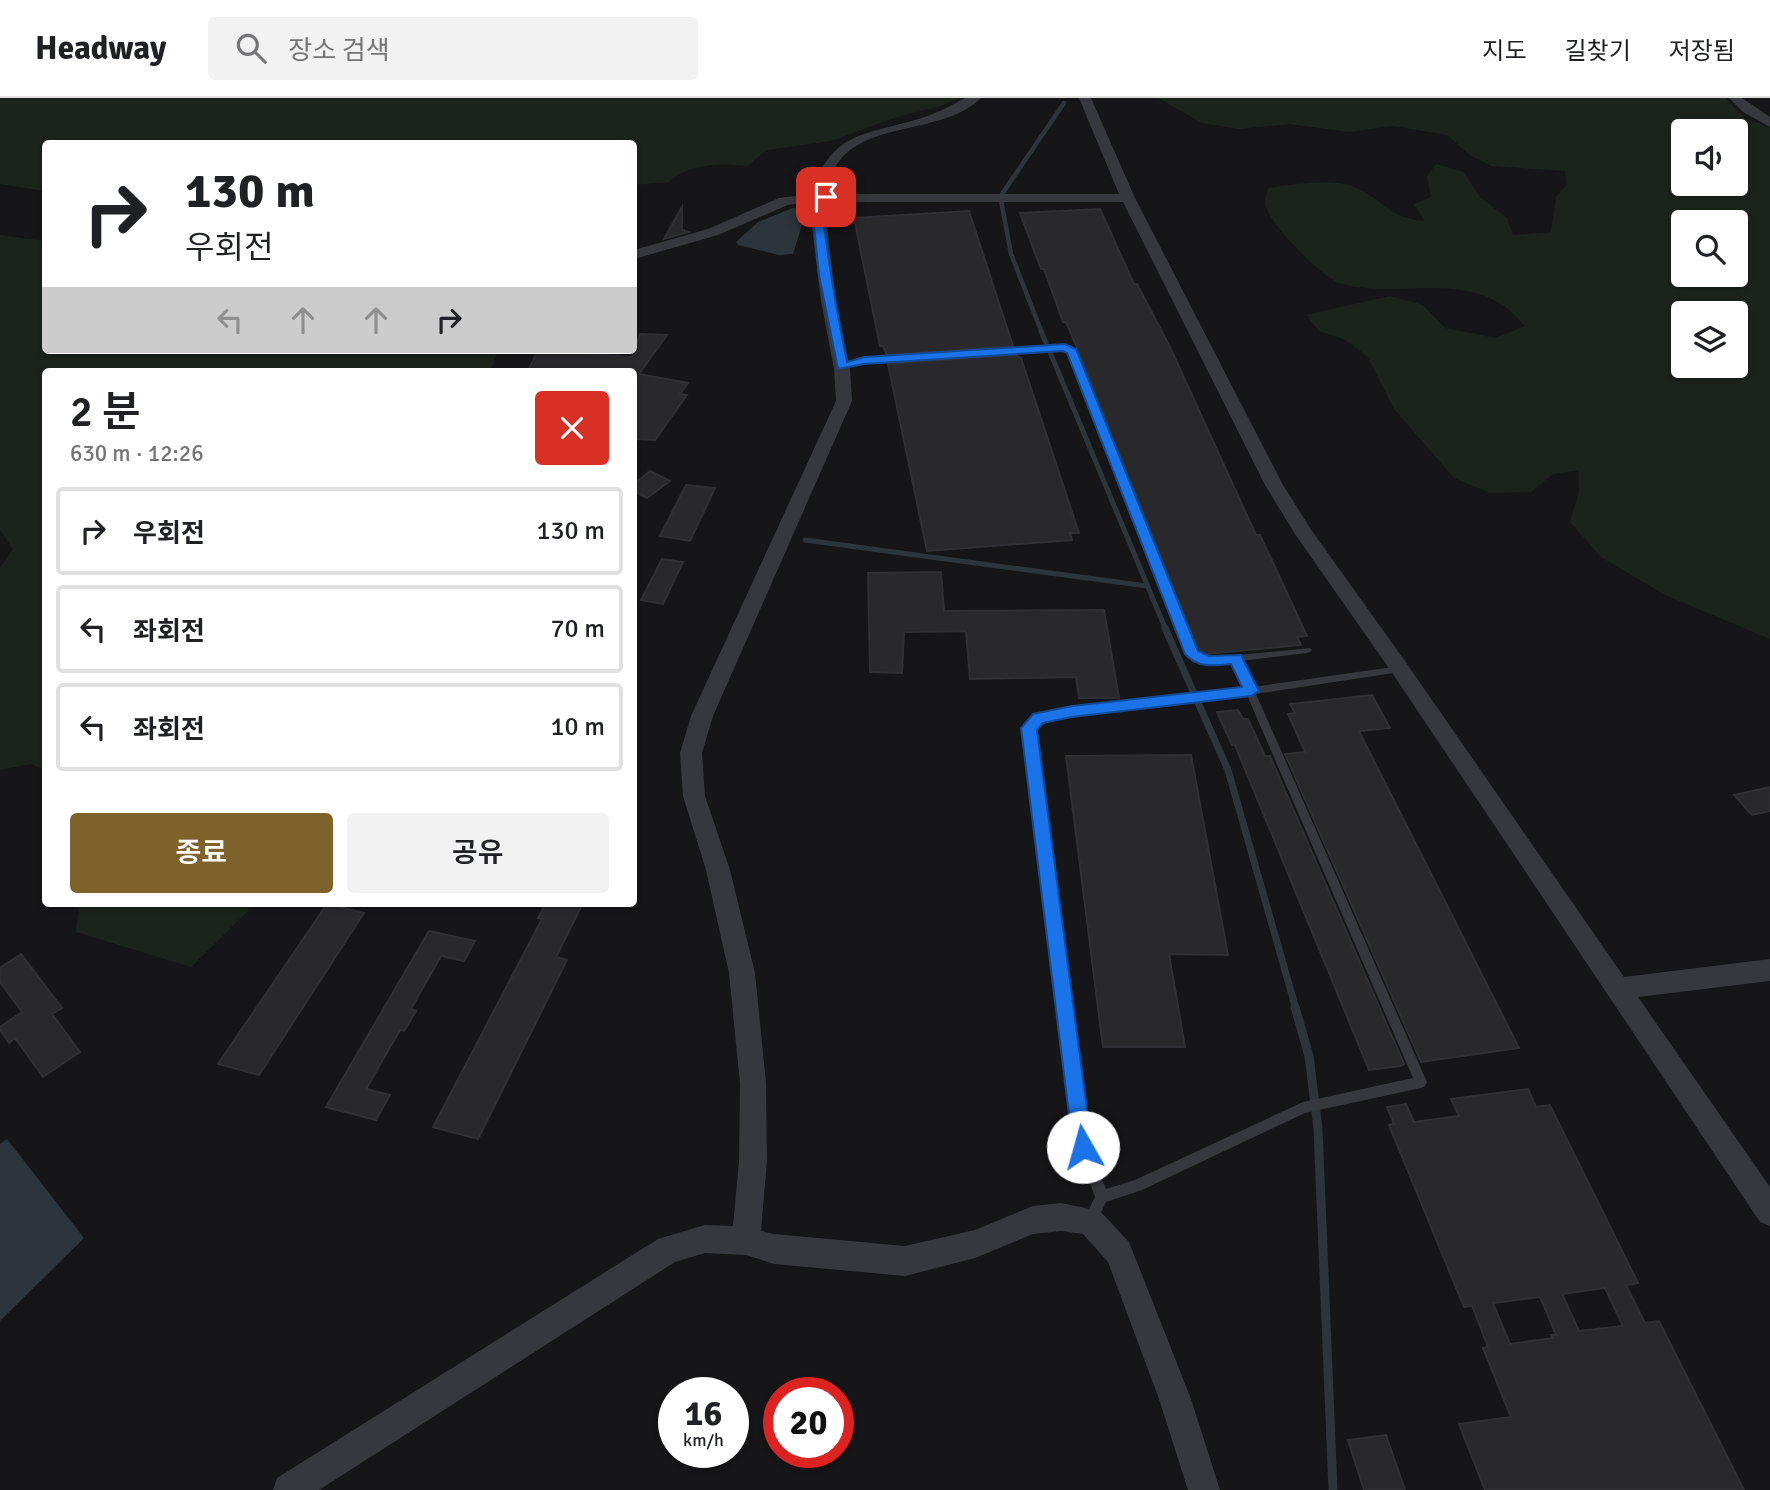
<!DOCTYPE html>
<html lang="ko">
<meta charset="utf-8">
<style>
body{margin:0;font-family:Signika,"Noto Sans KR",sans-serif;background:#f2f2f2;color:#202124;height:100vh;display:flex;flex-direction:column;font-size:26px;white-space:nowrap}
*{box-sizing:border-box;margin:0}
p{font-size:23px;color:#757577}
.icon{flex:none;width:38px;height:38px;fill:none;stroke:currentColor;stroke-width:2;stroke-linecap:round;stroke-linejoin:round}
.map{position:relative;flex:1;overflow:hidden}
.side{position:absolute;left:42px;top:270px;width:595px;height:539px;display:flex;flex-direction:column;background:#fff;border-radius:7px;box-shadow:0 2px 5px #0004}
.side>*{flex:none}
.top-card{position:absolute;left:42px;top:42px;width:595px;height:214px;border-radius:7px;box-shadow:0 2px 5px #0004;background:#fff;color:#202124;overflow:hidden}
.fabs{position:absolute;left:1671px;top:21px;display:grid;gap:14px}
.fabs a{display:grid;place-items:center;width:77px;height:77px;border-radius:7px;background:#fff;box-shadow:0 2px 5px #0004;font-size:35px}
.speed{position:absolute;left:658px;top:1279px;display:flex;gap:14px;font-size:35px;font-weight:700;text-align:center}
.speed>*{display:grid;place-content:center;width:91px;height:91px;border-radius:50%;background:#fff;box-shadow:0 2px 5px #0004;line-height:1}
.speed small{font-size:18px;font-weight:400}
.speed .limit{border:10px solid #d22;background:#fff;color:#111}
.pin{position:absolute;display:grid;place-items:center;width:60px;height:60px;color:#fff;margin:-30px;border-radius:14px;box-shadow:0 4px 10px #0006}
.me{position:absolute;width:77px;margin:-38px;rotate:353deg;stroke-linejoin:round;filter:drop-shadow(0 0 5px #0008)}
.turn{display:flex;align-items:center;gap:24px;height:147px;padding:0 28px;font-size:32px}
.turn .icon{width:91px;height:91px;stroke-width:2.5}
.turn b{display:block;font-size:49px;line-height:60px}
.lanes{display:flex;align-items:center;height:66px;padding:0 28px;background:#0003;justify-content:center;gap:35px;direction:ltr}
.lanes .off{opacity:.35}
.round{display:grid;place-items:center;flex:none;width:74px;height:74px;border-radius:7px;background:#f2f2f2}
.overview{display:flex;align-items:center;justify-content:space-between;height:119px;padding:0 28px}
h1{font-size:42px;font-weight:600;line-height:52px}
.cta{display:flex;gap:14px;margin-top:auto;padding:14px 28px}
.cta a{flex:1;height:80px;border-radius:7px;background:#7e622b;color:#fff;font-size:28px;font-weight:600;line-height:80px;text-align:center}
.cta a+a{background:#f2f2f2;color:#202124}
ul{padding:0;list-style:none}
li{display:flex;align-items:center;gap:21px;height:88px;margin:0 14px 10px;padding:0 14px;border:4px solid #e0e0e0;border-radius:7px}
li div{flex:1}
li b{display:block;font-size:26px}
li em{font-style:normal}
header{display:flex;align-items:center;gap:42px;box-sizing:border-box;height:98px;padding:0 35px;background:#fff;border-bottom:2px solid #e0e0e0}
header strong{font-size:33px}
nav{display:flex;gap:38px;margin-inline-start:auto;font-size:24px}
.search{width:490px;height:63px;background:#f2f2f2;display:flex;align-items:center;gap:18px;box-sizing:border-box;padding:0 24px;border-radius:7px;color:#757577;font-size:26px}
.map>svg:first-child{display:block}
.green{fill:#1c231d;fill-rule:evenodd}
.water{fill:#2c353c}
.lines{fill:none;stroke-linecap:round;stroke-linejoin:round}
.stream-far3{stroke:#2c353c;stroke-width:4.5}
.stream-far2{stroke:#2c353c;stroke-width:5}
.stream-far1{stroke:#2c353c;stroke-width:7}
.stream{stroke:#2c353c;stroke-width:9}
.building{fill:#29292c;stroke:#303034;stroke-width:2;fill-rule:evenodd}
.lane{fill:#37383d;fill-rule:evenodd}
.street{fill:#37383d;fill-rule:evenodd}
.route{fill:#1a73e8;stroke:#114b97;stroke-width:2}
</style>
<header>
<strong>Headway</strong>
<div class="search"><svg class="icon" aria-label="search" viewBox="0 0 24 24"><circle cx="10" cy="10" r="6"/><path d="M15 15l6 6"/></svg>장소 검색</div>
<nav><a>지도</a><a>길찾기</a><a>저장됨</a></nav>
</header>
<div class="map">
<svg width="1770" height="1392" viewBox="0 0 1770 1392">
<rect width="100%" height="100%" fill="#161618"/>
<path class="green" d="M0,0h960l-19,8 -44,11 -66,24 -64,9 -20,16c-26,-3 -58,-3 -78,16l-35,3v-41h-588l-1,47 -45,-7z
M1158,0h567l20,20 25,10v511l-105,-44 -64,-38 -31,-35 9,-30 -1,-22 -25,4 -22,18 -41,1 -36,-15 -60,-69 -27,-53 -23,-17 -25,-8 -13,-16 84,-19 33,9 22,23 50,10 30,-12c-7,-7 -15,-17 -24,-22 -49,-30 -107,-6 -159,-20 -19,-5 -73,-60 -77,-80 0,-4 2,-12 3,-16 22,-3 65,-10 86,-1 29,11 34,32 71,34l-11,-17 17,-7 -4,-21 9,-12 27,8 17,25 27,21 6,17 38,-3 5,-35 10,-12 -1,-14 -74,-5 -21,-11 -23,-20 -54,-9 -44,6 -60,-8 -50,5 -37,-6zM1684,33h52v53h-52zM1684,124h52v53h-52zM1684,215h52v53h-52z
M0,137l45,6 1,109h452l-7,21h-445l-1,399 -14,-6 -31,6v-202l13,-19 -13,-19z
M79,805h171l-2,8 -57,56 -115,-35z"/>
<path class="water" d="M793,110h9l4,4 -13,42 -14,1 -41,-10 -2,-3 22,-20z
M7,1041l77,99 -84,83v-177z"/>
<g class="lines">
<path class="stream-far3" d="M1002,96l62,-91
M1001,102l10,54 31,79"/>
<path class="stream-far2" d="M1041,233l5,12
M1050,254l116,278
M805,442l342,46"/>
<path class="stream-far1" d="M1165,530l63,142 68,239"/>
<path class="stream" d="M1295,909l14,49 9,73 15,361"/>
</g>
<path class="building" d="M682,109v23l7,2 -25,7z
M1100,111l34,75h3l33,63 86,188h4l47,101 -10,1 4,8 -96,9 -8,-8 -119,-296 -12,-28h-3l-19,-53h-3l-21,-56z
M969,113l44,135 -126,9 -4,-9h-3l-26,-128z
M640,236l27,1 -28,39 49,9 -8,11 7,1 -32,45 -21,-1v-68l-105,-2 9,-19 94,7z
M1016,257l5,3 58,175h-9l2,7 -145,11 -39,-187z
M650,373l20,10 -23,17 -13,-7v-7z
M686,387l29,3 -25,53 -30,-5z
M662,461l21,3 -20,42 -22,-4z
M941,474l3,39 160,-1 15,88h-40l-3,-21 -106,2 -4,-48 -62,1 -2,41 -32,-1 -2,-99z
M1372,597l18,33 -31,3 160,317 -98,14 -136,-308 20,-2 -17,-38 7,-1 -5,-9z
M1238,612l5,9h5l17,37h5l134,308 -3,2 -32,4 -134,-325h-3l-15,-33z
M1191,657l37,200 -59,-1 16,93h-82l-37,-291z
M1770,689v24l-18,4 -18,-20z
M546,805h37l-27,54 11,3 -89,179 -45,-12 109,-208 -4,-1z
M327,806l37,9 -105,162 -41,-11z
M429,833l46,10 -11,20 -23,-5 -30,53 5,2 -12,20 -4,-1 -34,59 24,6 -14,25 -50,-13z
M21,856l41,54 -10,6 28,38 -37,25 -28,-39 -6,5 -9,-13v-3l22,-15 -22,-30v-14z
M1528,991l8,18 14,-2 88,178 -12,2 19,38 14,-2 85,169h-259l-26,-66 52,-7 -28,-69 5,-1 -16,-41 -8,1 -75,-182 5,-1 -7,-17 19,-3 8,18 45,-6 -8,-17zM1605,1190l18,38 -44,5 -17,-37zM1540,1199l16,38h-5l2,3 -43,6 -17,-41z
M1386,1337l19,55h-41l-16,-50z"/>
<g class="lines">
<path class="lane" d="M1065,247l11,6 120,301 12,6 102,-10 2,2 -2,2 -3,1 -66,8 12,26 147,-21 5,3 -5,3 -144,22 171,388 -2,4 -4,2 -116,25 -163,77 -36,12 -11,24 -5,2 -5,-2 -2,-5 12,-24 -18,-50 -53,-419 10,-13 4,-1c68,-12 137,-16 206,-26l-12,-26 -25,2 -18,-8 -2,-2 -118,-302 -5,-3 -200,14 -22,5 -4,-2 26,-7zM1247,597l166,383 -110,24 -168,78 -29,9 -17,-42 -55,-418 7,-8 31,-5 117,-12z"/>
<path class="street" d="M965,0h16c-37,36 -109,23 -141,62 -8,10 -12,22 -16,34h295l-40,-96h12l44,100 148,287 29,46 95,133 217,313 146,-18v22l-132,16 132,190v39l-10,-4 -367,-548 -98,-140 -30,-49 -142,-283h-299l12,99 14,68 2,32 -139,315 -11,37 3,43 25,74 25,103 11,110 1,78 -6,70 13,3 131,12 70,-16 58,-24 28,-3 39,8 29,31 62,157 29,91h-32l-29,-91 -51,-137 -25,-28 -22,-3 -28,3 -58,24 -70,18 -131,-12 -28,-9 -41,-2 -30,9 -356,228h-46l4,-12 381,-239 47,-14 28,1 6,-65 1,-78 -11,-110 -23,-103 -23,-74 -3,-43 11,-37 145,-315 -2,-32 -13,-68 -12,-99 -21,3 -70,30 -84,24v-9l74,-21 71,-31 31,-4c23,-61 49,-58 105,-74 18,-5 34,-13 50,-22z
M1729,0h13l28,19v10l-27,-15z"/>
</g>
<path class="route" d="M816,96l15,3 -10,3c6,55 15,108 26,162l17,-5 201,-13 11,5 122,302 11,5 32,-1 18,36 -8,5 -179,21 -29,6 -6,7 55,417 -3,7 -6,2 -7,-2 -3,-7 -52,-419 12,-14 39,-8 170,-19 -11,-23c-17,2 -34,4 -46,-10l-118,-301 -4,-2 -199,13 -26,5 -19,-94 -8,-78z"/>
</svg>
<div class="fabs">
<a><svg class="icon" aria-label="sound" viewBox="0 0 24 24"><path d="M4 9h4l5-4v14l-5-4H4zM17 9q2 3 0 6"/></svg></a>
<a><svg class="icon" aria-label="search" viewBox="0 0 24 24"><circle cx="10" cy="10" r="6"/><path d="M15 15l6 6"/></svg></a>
<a><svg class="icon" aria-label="layers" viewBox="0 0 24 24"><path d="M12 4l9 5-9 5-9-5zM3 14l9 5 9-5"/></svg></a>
</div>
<div class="speed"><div>16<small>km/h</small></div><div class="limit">20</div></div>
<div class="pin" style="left:826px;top:99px;background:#d93025"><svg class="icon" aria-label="arrive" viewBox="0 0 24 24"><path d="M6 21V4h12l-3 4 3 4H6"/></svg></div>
<svg class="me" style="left:1083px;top:1049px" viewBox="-20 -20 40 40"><circle r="19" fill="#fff"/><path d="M0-13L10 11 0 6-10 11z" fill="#1a73e8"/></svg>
<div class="top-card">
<div class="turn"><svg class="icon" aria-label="right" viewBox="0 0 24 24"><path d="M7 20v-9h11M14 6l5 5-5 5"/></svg><div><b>130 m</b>우회전</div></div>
<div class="lanes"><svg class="icon off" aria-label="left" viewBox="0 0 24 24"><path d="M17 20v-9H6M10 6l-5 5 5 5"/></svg><svg class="icon off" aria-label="ahead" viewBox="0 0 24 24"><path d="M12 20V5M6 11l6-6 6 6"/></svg><svg class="icon off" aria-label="ahead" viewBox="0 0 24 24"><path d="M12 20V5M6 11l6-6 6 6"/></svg><svg class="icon" aria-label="right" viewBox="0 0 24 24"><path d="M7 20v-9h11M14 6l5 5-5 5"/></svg></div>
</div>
<section class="side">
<div class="overview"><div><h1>2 분</h1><p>630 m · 12:26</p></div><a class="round" style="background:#d93025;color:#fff"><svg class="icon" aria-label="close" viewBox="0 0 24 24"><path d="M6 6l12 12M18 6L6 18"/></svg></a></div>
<ul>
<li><svg class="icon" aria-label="right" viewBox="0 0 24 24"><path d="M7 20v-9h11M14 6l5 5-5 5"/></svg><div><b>우회전</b></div><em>130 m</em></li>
<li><svg class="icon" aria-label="left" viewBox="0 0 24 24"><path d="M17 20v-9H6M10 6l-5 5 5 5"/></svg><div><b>좌회전</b></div><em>70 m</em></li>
<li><svg class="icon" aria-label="left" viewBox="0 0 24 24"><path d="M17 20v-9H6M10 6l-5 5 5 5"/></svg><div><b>좌회전</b></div><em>10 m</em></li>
</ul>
<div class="cta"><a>종료</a><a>공유</a></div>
</section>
</div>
